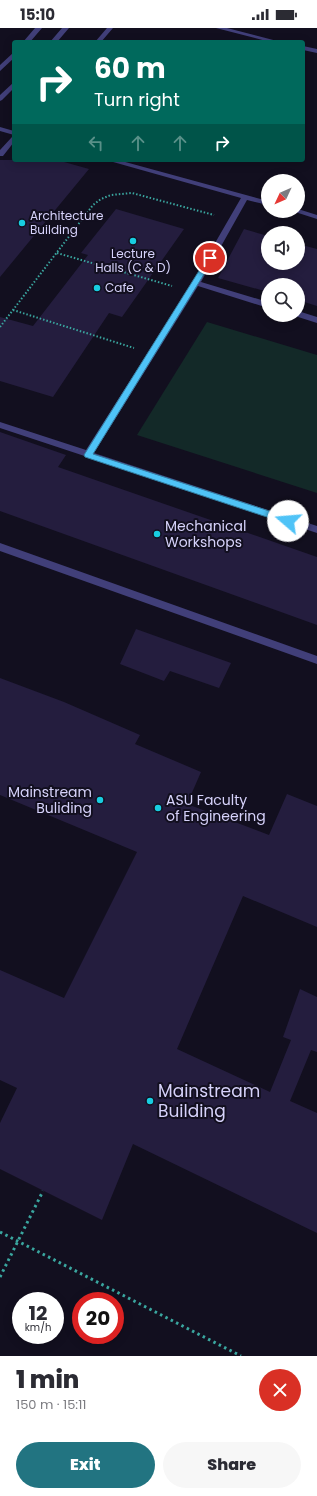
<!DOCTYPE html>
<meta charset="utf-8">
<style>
body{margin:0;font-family:Poppins,sans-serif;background:#f7f7f7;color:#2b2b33;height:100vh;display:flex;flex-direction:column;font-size:15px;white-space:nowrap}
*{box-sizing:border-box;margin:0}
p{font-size:13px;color:#7c7c81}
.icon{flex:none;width:22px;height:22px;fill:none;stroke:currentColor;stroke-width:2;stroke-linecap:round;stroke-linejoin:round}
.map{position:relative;height:1328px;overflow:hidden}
.details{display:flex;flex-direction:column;background:#fff;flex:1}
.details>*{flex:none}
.hud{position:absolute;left:12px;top:12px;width:293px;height:122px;border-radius:4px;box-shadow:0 2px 10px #0003;background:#00695c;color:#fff;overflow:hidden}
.needle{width:26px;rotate:226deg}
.controls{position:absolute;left:261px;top:146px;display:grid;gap:8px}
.controls a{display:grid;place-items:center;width:44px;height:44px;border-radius:50%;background:#fff;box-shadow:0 2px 10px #0003;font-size:20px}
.speed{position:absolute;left:12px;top:1264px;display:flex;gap:8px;font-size:20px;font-weight:700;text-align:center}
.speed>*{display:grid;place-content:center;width:52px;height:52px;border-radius:50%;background:#fff;box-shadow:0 2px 10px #0003;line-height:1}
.speed small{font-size:10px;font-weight:400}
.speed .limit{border:6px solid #d22;background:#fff;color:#111}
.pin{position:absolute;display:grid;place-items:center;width:34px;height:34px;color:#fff;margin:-17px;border:2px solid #fff;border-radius:50%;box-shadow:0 1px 4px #0007}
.me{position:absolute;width:44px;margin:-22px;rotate:288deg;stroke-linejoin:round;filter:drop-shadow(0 0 3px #0008)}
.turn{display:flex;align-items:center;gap:14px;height:84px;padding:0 16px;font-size:18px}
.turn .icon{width:52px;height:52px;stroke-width:2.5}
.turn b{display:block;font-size:28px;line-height:34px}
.lanes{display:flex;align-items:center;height:38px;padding:0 16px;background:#0003;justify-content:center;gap:20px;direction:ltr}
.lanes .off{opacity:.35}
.round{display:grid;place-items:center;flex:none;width:42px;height:42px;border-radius:21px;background:#f7f7f7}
.headline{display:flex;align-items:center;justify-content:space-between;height:68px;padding:0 16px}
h1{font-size:24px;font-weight:800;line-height:30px}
.button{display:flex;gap:8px;margin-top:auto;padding:8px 16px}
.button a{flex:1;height:46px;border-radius:24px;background:#227481;color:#fff;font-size:16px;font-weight:800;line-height:46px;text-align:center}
.button a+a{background:#f7f7f7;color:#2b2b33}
.status{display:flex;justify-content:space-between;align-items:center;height:28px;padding:0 20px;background:#fff;direction:ltr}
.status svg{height:11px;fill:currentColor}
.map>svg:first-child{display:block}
.green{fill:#132928}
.building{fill:#241d3e}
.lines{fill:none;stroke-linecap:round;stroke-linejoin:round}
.path-far1{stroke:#3aa69f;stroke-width:2;stroke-dasharray:1.5 2;stroke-linecap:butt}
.path{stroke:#3aa69f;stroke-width:3;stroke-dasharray:2.5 3.5;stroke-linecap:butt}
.minor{fill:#413f79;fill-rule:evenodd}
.route{fill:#4fc3f7;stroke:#337fa1}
.poi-dot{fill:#18cde1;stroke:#120f1f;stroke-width:1.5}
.labels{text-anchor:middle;stroke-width:4;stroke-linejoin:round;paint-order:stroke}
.far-poi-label{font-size:12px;fill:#d6d2fa;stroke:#120f1f;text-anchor:start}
.poi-label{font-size:14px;fill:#d6d2fa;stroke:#120f1f;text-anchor:start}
.near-poi-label{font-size:17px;fill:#d6d2fa;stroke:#120f1f;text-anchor:start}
</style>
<div class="status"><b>15:10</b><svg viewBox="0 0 49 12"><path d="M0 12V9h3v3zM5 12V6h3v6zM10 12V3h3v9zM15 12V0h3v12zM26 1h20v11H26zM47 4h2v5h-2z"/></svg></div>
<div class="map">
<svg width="317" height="1328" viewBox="0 0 317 1328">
<rect width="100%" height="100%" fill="#120f1f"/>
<path class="green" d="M207,294l110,33v138l-180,-58z"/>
<path class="building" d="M0,132h57l32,9 -89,108z
M116,181l68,20 -62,88 -13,-4 -56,84 -53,-16v-64l33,9 55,-71 -7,-2z
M244,201l24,7v27h30v-19l19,5v57l-19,-6v-15h-30v7l-50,-14z
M0,404l66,23 -8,12 259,90v68l-317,-114z
M136,601l95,34 -12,25 -49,-17 -6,10 -44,-17z
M0,650l64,24 76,33 -5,9 66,28 -14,32 82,31 18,-41 30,12v121l-74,-31 -66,153 93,43 21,-52 -8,-3 17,-48 17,8v55l-6,-2 -21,51 27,12v120l-184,-89 -31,76 -102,-51v-46l17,-35 -17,-8v-110l64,28 73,-146 -137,-57z"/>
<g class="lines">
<path class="path-far1" d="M57,225l115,33
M13,282l121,38
M0,299l93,-122 8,-6 10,-4 21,-2 82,22"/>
<path class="path" d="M0,1204l241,124
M0,1249l43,-86"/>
<path class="minor" d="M35,0h7l-12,14h-7z
M62,0h7l-12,14h-7z
M107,0h6l-12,14h-6z
M216,0h11l54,14h-11z
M303,18l14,3v4l-14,-3z
M14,24v6l-14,13v-6z
M14,54v6l-12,12 -2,1v-6z
M0,99l14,4v4l-14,-4z
M14,108v6l-11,14h-3v-6l12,-13z
M106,132h12l150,41v4l-21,-5 -46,82 67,20v6l-70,-22 -104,167 223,73v7l-317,-105v-6l86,28 106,-167 49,-85z
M298,181l19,6v4l-25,-8h6z
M298,283l19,6v6l-22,-7 3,-1z
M0,515l317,113v8l-317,-113z"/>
</g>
<path class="route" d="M210,227l4,3 -121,196 198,64 2,3 -2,2 -3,1 -203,-67 -1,-2 123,-197z"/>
<g class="poi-dot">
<circle cx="22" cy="195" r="4"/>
<circle cx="133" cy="213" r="4"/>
<circle cx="97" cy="260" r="4"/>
<circle cx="157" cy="506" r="4"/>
<circle cx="100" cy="772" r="4"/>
<circle cx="158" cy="780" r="4"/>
<circle cx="150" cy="1073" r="4"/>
</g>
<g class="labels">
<g class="far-poi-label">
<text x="30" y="192">Architecture<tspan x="30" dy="14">Building</tspan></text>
<text x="133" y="230" text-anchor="middle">Lecture<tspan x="133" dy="14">Halls (C &amp; D)</tspan></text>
<text x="105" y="264">Cafe</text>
</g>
<g class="poi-label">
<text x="165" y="503">Mechanical<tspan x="165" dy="16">Workshops</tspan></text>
<text x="92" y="769" text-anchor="end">Mainstream<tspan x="92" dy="16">Buliding</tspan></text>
<text x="166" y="777">ASU Faculty<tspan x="166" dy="16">of Engineering</tspan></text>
</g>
<g class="near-poi-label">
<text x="158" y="1069">Mainstream<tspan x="158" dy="20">Building</tspan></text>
</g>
</g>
</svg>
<div class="controls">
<a><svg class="needle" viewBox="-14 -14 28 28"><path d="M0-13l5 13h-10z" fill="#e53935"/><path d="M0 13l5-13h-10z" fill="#7c7c81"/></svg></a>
<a><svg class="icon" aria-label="sound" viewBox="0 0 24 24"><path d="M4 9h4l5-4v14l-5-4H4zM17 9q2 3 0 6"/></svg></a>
<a><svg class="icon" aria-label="search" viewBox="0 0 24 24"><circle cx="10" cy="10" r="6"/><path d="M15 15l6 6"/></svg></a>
</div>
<div class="speed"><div>12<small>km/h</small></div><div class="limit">20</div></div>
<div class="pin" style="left:210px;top:230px;background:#d93025"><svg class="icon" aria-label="arrive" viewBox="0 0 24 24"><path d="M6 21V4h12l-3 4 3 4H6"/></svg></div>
<svg class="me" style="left:288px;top:493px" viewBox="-20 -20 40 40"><circle r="19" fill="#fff"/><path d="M0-13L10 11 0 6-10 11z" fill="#4fc3f7"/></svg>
<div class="hud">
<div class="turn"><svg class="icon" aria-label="right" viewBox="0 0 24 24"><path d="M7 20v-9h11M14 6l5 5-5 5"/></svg><div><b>60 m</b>Turn right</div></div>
<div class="lanes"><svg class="icon off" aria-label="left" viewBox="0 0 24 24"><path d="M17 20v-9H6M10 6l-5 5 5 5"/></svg><svg class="icon off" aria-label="ahead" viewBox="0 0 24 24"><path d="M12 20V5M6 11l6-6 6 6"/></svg><svg class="icon off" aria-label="ahead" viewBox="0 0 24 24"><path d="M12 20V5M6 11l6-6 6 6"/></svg><svg class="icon" aria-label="right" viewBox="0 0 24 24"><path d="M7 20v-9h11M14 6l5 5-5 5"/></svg></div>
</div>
</div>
<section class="details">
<div class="headline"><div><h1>1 min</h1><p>150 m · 15:11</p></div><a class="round" style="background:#d93025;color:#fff"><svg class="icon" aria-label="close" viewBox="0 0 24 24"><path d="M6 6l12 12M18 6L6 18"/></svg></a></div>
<div class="button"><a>Exit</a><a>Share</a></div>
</section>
